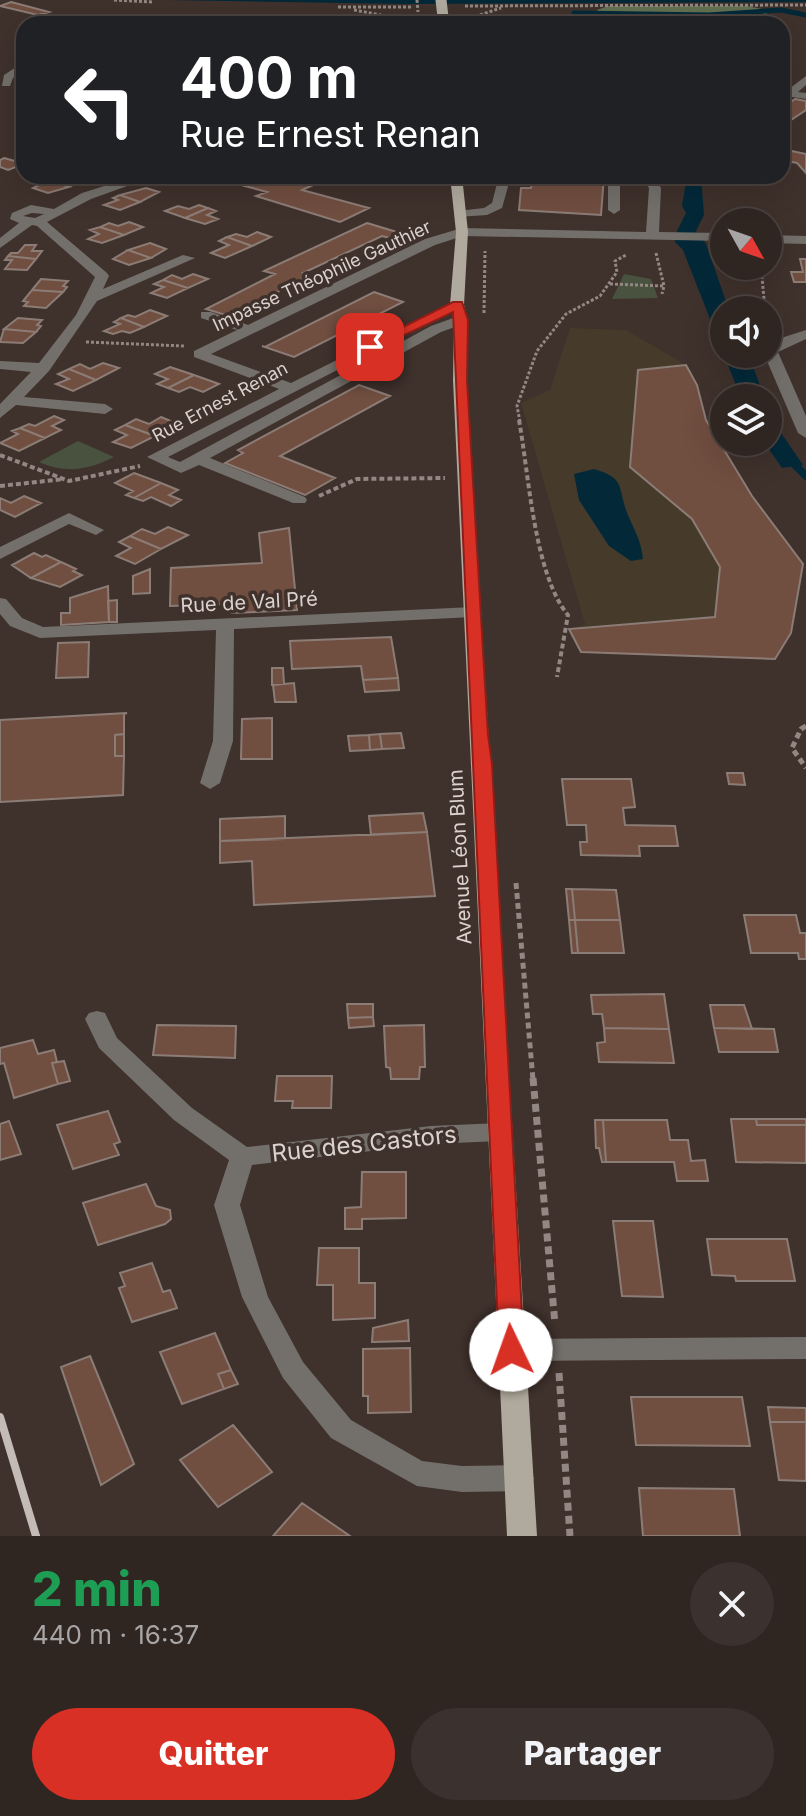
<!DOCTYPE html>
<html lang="fr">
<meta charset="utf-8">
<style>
body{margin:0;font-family:Inter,sans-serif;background:#3b312e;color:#f1f3f6;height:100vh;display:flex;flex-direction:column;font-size:30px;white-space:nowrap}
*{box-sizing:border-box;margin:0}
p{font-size:26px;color:#a7a5a5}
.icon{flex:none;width:44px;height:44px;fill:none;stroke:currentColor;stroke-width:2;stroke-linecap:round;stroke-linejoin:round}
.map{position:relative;height:1536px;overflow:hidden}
.details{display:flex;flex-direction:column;background:#2f2521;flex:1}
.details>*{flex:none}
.top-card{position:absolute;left:16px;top:16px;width:774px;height:168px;border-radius:24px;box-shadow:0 8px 32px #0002,0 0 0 2px #4a423f;background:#202124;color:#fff;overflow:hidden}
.needle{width:52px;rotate:130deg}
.fabs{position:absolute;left:710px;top:208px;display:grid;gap:16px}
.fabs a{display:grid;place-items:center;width:72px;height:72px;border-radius:50%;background:#2f2521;box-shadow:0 8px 32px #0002,0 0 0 2px #4a423f;font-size:40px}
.pin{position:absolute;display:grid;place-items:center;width:68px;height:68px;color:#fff;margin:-34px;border-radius:16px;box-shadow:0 4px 12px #0006}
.me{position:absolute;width:88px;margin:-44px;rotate:357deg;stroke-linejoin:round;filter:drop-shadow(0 0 6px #0008)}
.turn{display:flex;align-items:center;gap:28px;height:168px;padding:0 32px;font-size:36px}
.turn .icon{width:104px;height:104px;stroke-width:2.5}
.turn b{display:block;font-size:56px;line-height:68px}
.round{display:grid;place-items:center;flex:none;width:84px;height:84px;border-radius:42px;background:#3b312e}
.overview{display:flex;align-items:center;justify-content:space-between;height:136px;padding:0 32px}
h1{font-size:48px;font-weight:800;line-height:60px;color:#1e9e55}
.primary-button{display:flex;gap:16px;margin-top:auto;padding:16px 32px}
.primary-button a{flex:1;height:92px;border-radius:48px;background:#d93025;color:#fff;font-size:32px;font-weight:800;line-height:92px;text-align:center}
.primary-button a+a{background:#3b312e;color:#f1f3f6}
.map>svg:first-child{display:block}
.education{fill:#463a2b}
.green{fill:#49523f}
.forest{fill:#627050}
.water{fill:#032939}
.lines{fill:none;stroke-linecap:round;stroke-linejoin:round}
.stream-far1{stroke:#032939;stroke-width:5}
.stream{stroke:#032939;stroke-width:8}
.building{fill:#704e40;stroke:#8c7c76;stroke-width:2}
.path-far3{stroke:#928782;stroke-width:3;stroke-dasharray:3 2;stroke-linecap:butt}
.path-far2{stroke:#928782;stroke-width:4;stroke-dasharray:5 3;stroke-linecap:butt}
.path-far1{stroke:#928782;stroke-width:5;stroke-dasharray:6 4;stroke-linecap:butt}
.path{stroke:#928782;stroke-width:7;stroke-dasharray:8 5;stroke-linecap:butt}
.minor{fill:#736f6a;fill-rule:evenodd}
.major{fill:#b0a99d;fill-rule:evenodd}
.rail{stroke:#c4bab6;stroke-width:8}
.path-bridge{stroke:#928782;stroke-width:3;stroke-dasharray:3 2;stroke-linecap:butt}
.major-bridge{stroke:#b0a99d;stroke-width:11}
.route{fill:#d93025;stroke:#8d1f18;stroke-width:2}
.labels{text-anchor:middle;stroke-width:7;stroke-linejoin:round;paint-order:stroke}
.far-street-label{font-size:18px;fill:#dbd2ce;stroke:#3f312c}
.street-label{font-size:20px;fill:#dbd2ce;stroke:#3f312c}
.near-street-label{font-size:24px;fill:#dbd2ce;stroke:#3f312c}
</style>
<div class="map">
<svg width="806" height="1536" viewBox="0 0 806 1536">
<rect width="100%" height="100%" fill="#3f312c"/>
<path class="education" d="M570,328l56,2 60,35 11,20 9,35 46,76 39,137 -16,26 -194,-7 -12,-23 16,-5 -64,-221 29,-13z"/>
<path class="green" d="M624,274l27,5 7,19 -46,1z
M78,441l36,16c-26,13 -47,17 -75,5z"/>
<path class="forest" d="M608,6h139l19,4 1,4 -7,4 -159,-1 -4,-7z"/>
<path class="water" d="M169,0h637v2l-400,2z
M687,176h14l3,39 -8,16 10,13 23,66h-5v44h24l17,44h-24l-58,-148 -8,-8 2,-11 9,-18 -4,-7z
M768,404l11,26 24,35 -21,3 -18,-26h4z
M594,469c30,9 24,16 32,41 7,19 15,28 17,49l-12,2 -22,-15 -30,-46 -5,-26z"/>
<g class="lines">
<path class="stream-far1" d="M574,13l135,2 72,-5 25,5"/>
<path class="stream" d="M789,459l17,17"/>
</g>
<path class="building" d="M11,2l38,10 -11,3 -38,-9z
M795,99l11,2v9l-24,16v-18z
M782,149l24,5v19l-9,-10 -15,-3z
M4,158l14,4 5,-2 1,4 -16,6 -8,-3v-7z
M60,176h15l10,3 -16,8 -20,-7z
M270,176h54l-5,2 5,2 -22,10 67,18 -29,14 -84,-26 11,-4 -22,-6z
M534,176h70l-3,39 -82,-5 2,-22h10z
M49,180l20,7 -21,6 -15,-5z
M146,188l13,4 -19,10 -20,-7z
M120,195l20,7 -20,8 -16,-5 14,-5 -5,-2z
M199,205l9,3 -23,10 -20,-7 13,-5 11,3z
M208,208l8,3 -9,4 11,4 -13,5 -20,-6z
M129,222l14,5 -19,8 -24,-8 9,-4 9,3z
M367,223l33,10 -11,5 -7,-2 -79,37 7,3 -81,40 -23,-7 69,-35 -11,-3z
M100,227l24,8 -22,8 -14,-4 11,-5 -9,-4z
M257,232l14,5 -19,9 -25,-9 9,-3 11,3z
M227,237l25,9 -27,12 -14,-5 18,-8 -10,-4z
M150,243l16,6 -15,9 -23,-8z
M25,245h11l-4,6h10l-6,8 -28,-3 3,-3h7z
M128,250l23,8 -22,7 -16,-6z
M8,256l28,3 -9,11 -22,-1 7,-9h-7z
M800,259h6v23h-12l-3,-10h12z
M193,274l15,5 -20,9 -25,-8 9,-5 10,4z
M41,279l27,2 -5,5 4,1 -4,5 -31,-2z
M163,280l25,8 -21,10 -16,-5 13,-6 -10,-3z
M32,290l31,2 -17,16 -22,-2 4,-4 -5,-1z
M374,292l29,10 -109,55 -32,-11 3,1z
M150,310l17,6 -23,11 -23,-9 7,-3 7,2z
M18,318l24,2 -5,5 4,1 -5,6 -32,-3z
M121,318l23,9 -14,6 -8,-2 -9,3 -9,-3 16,-7 -6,-2z
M4,329l32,3 -13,11 -23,-1z
M103,363l16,5 -23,12 -27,-11 11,-5 10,5z
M686,365l11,20 9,35 46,76 51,68 -12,69 -16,26 -194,-7 -12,-23 146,-12 5,-50 -28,-48 -62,-52 8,-97z
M170,367l24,8 -26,13 -11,-4 11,-5 -13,-5z
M69,369l27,11 -23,11 -17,-7 13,-5 -11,-5z
M194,375l25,9 -16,8 -13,-5 -11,5 -11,-4z
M359,385l31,11 -110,60 55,22 -30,17 -80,-32 18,-10 -5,-3z
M54,416l10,4 -12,6 9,4 -16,8 -25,-10 9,-4 6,2z
M161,417l17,7 -23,12 -30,-11 11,-6 13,5z
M125,425l30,11 -24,12 -18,-6 14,-7 -12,-5z
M20,428l25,10 -26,13 -19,-8 18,-9 -6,-3z
M134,473l27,10 -27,15 -8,-3 7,-4 -18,-8z
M161,483l17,7 -9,5 12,5 -10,6 -20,-9 -8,4 -9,-3z
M24,496l17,7 -26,14 -15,-7v-12l11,5z
M168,527l20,8 -27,14 -31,-13 12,-7 13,5z
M289,528l8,82 -65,3 1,-9 -63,2 1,-38 91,-5 -3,-30z
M130,536l31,13 -26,15 -19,-8 15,-8 -12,-6z
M34,553l8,4 4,-2 15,7 -30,16 -19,-13z
M61,562l15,7 -3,2 9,4 -22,12 -29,-9z
M150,569v24l-17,1v-18z
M108,586l1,36 -48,3v-12h9v-15z
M117,600v22h-8l-1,-21z
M391,637l7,41 -35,2 -2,-14 -69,3 -2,-28z
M89,642l-1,35 -32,1 2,-35z
M272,668h11l1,16 -12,1z
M398,678l1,12 -34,2 -2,-12z
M294,683l2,19h-21l-2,-17z
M127,713l-3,1v20l-9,1v21h9l-1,39 -123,7v-82z
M272,718v41h-31l1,-40z
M401,733l3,15 -22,1 -2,-15z
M124,734v22h-9v-21z
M380,734l2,15 -12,1 -1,-15z
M369,735l1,15 -20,1 -2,-15z
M727,773h16l2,12 -16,-1z
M562,779h69l4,28 -12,1 2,17 50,1 3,20h-39l1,10 -59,-1 -1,-13h7l-1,-17h-19z
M423,813l4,19 -56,3 -2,-19z
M285,816v23l-65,2v-22z
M427,832l8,64 -181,9 -2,-44 -32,2v-22z
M566,889h6l3,31h-6z
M572,889l44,1 4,30h-45z
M744,915h52l4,18h6v26h-7l-1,-6h-47z
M569,920h6l3,33h-6z
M575,920h45l4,33h-46z
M664,994l5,35 -65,-1 -2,-14h-9l-2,-19z
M347,1004h26v13l-25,1z
M710,1005h34l8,24 -38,-1z
M373,1017l1,9 -25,2 -1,-10z
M157,1025l79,1 -1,32 -82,-3z
M424,1025l1,42h-5l-1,12h-28l-1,-11 -4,-1 -2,-41z
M604,1028l65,1 5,34 -75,-1 -2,-19 8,-1z
M714,1028l60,1 4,23h-59z
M33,1040l5,14 16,-4 3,12 -5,1 6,21 -44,14 -10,-35 -4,1v-16z
M64,1061l6,20 -12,3 -6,-21z
M277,1076h55l-1,32h-39l1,-7h-18z
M108,1111l12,31 -6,2 5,11 -46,14 -16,-44z
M731,1119h25l1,6h49v38l-70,-1z
M756,1119h50v6h-49z
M595,1120h8l3,42h-4l-3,-14h-3z
M603,1120h64l3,20h18l3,21 14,-1 3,21h-31l-3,-19h-68z
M9,1121l12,33 -21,6v-36z
M362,1172h44v46l-44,1v10h-17v-21l16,-1z
M146,1184l10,22 14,4 1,9 -6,5 -67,21 -15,-42z
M613,1221h40l10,76 -41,-1z
M707,1239h80l8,42h-59l-1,-5 -23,-1z
M319,1248h40v35h16v35l-42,2v-35h-16z
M152,1263l11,29 7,-2 7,18 -45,14 -13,-34 6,-2 -5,-13z
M408,1320l1,21 -37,1 1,-14z
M215,1333l16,37 -13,4 6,15 -42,15 -22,-52z
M410,1348l1,64 -43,1v-17h-5v-47z
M90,1356l44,108 -33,21 -40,-118z
M231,1370l7,14 -14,5 -6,-15z
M631,1397h111l8,49 -114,-1z
M768,1407l38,1v14h-36z
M770,1422h36v59l-27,-1z
M233,1425l39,47 -54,35 -38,-47z
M639,1488l95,1 6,47h-97z
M302,1503l48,33h-77z"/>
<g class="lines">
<path class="path-far3" d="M114,0l38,2
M465,6l341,-1
M338,7h75
M354,10l64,12
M461,21l40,-13
M656,253l8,33 -2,8
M761,266l4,44
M610,284l54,2
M484,313l1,-62
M86,342l98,4
M520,422l-3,-16 20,-55 29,-37 34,-18 17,-24 -2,-11 11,-6"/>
<path class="path-far2" d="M519,420c10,55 15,154 49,195l-11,62
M0,455l69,26 71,-15
M0,486l64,-7
M319,496l38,-17 88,-1"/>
<path class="path-far1" d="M806,726l-5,3 -9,19 14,20
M516,883l17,197"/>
<path class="path" d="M533,1078l22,246
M559,1373l11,163"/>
<path class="minor" d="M224,14l108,7 5,3 -113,-4 -85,4 5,-3z
M24,62v8l-11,8 -3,8h-8l2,-11z
M806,76v9l-8,7 8,1v6l-21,-3v-4z
M136,176h19l-64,23 -44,23 60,51 2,3 -6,13 80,-34 12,3 -98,43 -48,70 -25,26 81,7 8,5 -8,5 -89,-9 -16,13v-14l31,-32 -31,-3v-8l39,2 37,-48 19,-38 -58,-51 -5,-1 -32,23v-10l19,-15 -9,-4 2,-6 19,-8 23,4 28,-16zM32,213l12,1 -9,4 -12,-2z
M499,176h12l-9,32 -15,7 -30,2v-6l27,-3 8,-5z
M608,176h12v34l-6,4 -6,-4z
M641,176h12l8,12 -2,44 65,1v8l-261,-5 -28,9 -224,109 80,29 161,-81 12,3 -296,152 12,5 251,-136 25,-9h10v6l-25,9 -231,126 95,39 2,3 -2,3h-12l-94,-38 -18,8 -34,-16 132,-68 -85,-32v-6l43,-21 -36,-12v-6h10l37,13 177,-86 37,-11 184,4 3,-44z
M768,235l38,1v8l-38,-1z
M806,330v9l-28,13 28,64v22l-8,-5 -34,-79h4v-8l10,-7z
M69,513l35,17 -8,5 -27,-11 -69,35v-12z
M0,598l6,1 16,19 21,9 430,-20 9,5 -9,5 -239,12 -1,112 -13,42 -10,6 -10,-6 13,-42 3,-111 -176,8 -30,-12 -10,-12z
M97,1011l8,2 12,25 75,70 55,39 184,-21 69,-3 9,3 3,6 -3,6 -9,3 -69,3 -179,21 -12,40 28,92 35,65 48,58 71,41 40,5 57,-1 10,4 5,9 -5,9 -10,4 -57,1 -45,-6 -86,-48 -48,-60 -41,-81 -28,-92 15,-45 -55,-40 -75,-72 -14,-29 4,-6z
M806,1337v22l-295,2 -10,-3 -4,-8 4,-8 10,-3z"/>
<path class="major" d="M450,176h12l6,56 -4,73 4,15 -1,60 70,1156h-30l-54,-1156 1,-60 -4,-15 6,-73z"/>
<path class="rail" d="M0,1417l36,119"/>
<path class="path-bridge" d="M417,0l1,12"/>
<path class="major-bridge" d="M441,0l2,17"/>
</g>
<path class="route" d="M453,302h9l6,18 -1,60 21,355 4,29 32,586 -4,7 -9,3 -8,-3 -4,-7 -46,-1038 -78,37 -12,-2z"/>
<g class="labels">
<g class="far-street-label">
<text transform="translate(322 276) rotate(-25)" y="6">Impasse Théophile Gauthier</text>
<text transform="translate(220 402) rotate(-28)" y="6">Rue Ernest Renan</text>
</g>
<g class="street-label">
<text transform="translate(249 602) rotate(-3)" y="7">Rue de Val Pré</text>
<text transform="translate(460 857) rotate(-93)" y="7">Avenue Léon Blum</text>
</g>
<g class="near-street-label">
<text transform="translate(364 1144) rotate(-6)" y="8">Rue des Castors</text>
</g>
</g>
</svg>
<div class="fabs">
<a><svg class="needle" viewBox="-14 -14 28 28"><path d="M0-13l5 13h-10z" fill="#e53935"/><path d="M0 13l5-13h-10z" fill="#a7a5a5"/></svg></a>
<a><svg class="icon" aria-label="sound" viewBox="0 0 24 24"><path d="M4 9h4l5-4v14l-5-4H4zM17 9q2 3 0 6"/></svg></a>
<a><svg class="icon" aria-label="layers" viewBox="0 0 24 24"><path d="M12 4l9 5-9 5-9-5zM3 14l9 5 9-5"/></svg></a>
</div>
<div class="pin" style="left:370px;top:347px;background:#d93025"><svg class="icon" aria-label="arrive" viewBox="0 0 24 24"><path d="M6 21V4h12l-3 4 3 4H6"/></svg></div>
<svg class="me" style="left:511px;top:1350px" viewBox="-20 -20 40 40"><circle r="19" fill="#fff"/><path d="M0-13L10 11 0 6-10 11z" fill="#d93025"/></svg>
<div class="top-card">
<div class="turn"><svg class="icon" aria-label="left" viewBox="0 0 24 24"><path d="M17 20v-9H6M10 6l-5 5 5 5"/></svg><div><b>400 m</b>Rue Ernest Renan</div></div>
</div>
</div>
<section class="details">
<div class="overview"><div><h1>2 min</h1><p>440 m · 16:37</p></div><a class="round"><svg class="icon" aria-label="close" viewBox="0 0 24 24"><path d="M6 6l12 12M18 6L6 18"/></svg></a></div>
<div class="primary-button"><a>Quitter</a><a>Partager</a></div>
</section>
